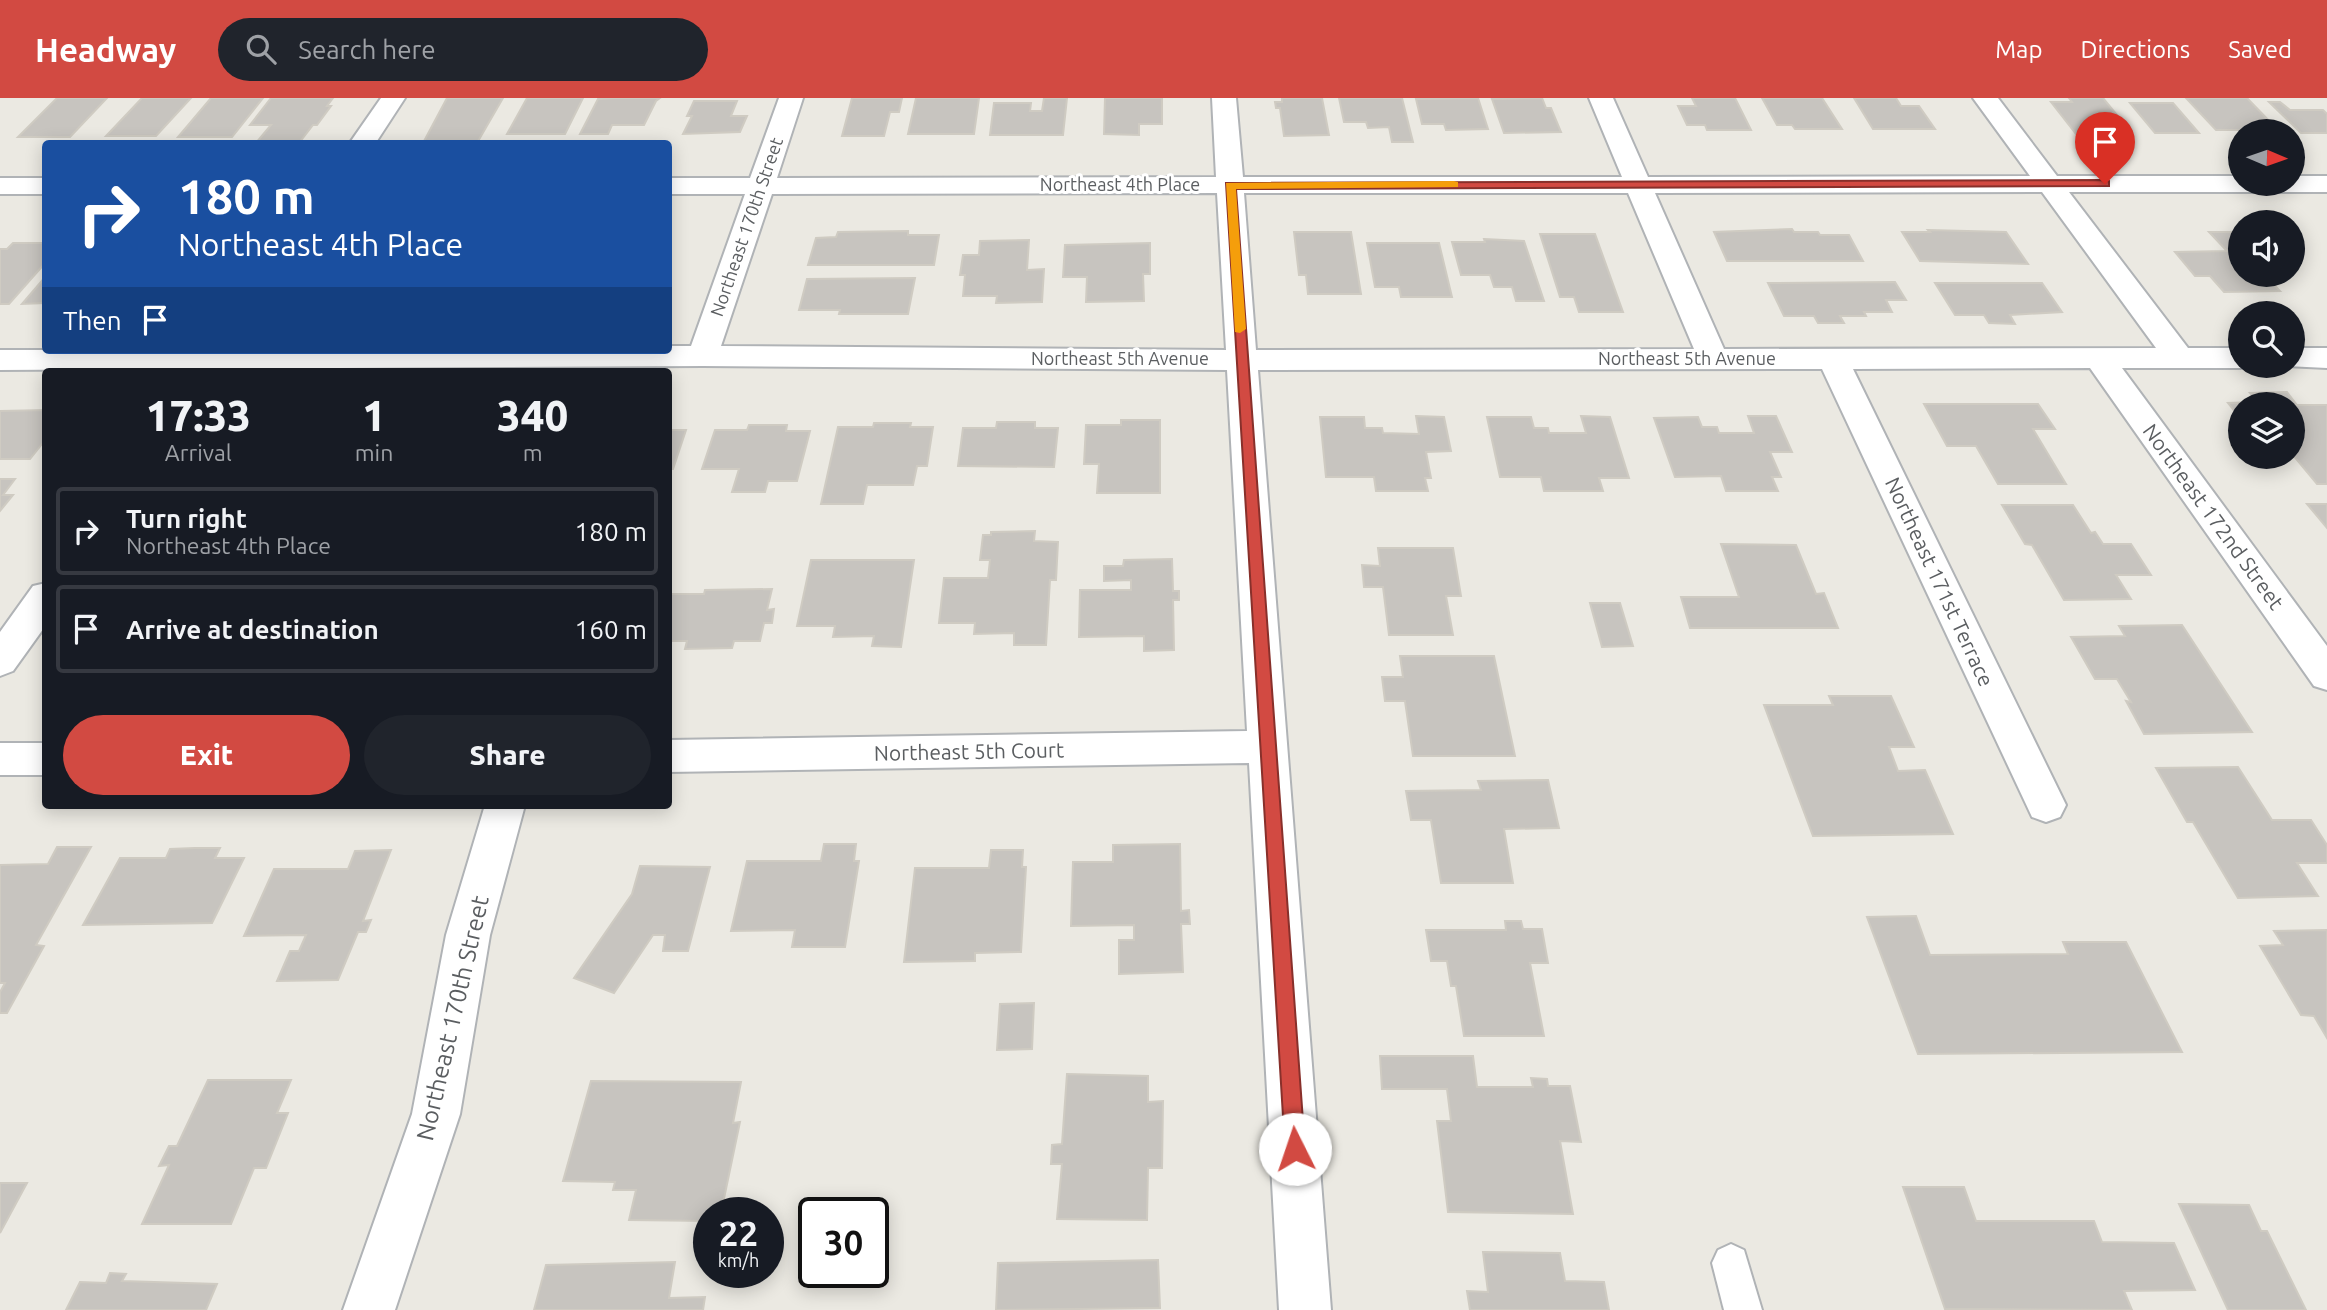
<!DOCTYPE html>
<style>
body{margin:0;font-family:Ubuntu,sans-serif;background:#20242c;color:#f1f3f6;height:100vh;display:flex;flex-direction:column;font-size:26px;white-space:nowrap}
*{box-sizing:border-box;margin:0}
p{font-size:23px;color:#9ea1a6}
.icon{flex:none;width:38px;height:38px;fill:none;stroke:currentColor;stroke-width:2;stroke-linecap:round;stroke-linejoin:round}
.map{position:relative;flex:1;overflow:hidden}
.side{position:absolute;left:42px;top:270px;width:630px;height:441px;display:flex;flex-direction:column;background:#171b24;border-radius:7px;box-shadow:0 4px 18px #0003}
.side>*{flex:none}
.banner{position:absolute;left:42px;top:42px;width:630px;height:214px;border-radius:7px;box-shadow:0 4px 18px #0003;background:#1a4fa0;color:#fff;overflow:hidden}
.needle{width:46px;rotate:92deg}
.fabs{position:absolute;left:2228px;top:21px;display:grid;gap:14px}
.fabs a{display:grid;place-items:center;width:77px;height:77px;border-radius:50%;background:#171b24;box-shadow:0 4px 18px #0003;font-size:35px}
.speed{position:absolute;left:693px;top:1099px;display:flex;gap:14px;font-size:35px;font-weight:700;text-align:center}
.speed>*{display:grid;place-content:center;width:91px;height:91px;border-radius:50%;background:#171b24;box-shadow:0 4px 18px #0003;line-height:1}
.speed small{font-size:18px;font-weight:400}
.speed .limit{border:4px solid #111;border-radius:10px;background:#fff;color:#111}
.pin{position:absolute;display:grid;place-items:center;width:60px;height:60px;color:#fff;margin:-72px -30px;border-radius:50% 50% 50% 0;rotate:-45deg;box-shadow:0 0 7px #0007}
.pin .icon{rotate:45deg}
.me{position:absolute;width:77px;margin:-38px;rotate:356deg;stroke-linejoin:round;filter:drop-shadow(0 0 5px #0008)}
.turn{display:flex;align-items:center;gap:24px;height:147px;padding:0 21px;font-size:32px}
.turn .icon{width:91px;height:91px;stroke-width:2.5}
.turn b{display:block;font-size:49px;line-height:60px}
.then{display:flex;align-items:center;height:66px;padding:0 21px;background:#0003;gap:14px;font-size:26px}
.eta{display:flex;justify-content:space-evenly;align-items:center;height:119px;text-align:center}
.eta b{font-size:42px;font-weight:800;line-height:49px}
.button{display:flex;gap:14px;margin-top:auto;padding:14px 21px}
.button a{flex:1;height:80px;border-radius:42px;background:#d24a42;color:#fff;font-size:28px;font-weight:800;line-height:80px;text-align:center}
.button a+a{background:#20242c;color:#f1f3f6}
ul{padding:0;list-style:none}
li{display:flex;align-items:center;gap:21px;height:88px;margin:0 14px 10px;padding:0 7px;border:4px solid #363941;border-radius:7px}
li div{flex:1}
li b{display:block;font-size:26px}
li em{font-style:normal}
header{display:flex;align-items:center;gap:42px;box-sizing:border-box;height:98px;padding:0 35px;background:#d24a42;color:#fff}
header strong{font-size:33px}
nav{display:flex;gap:38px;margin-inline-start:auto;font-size:24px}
.search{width:490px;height:63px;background:#20242c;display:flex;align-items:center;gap:18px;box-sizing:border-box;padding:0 24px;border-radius:38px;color:#9ea1a6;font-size:26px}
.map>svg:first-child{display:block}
.building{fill:#c7c4bf;stroke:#cfcbc2;stroke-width:2}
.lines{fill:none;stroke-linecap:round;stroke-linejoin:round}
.service-casing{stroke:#b0b3b6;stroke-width:4}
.minor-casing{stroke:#b0b3b6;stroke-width:4}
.service{fill:#fff;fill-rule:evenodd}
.minor{fill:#fff;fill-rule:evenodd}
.route{fill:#d24a42;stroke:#88302b;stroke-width:2}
.slow{fill:#f59e0b}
.labels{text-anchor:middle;stroke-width:6;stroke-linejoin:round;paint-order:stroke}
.far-street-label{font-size:18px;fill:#5b5e61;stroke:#fff}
.street-label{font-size:21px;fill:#5b5e61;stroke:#fff}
.near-street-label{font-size:24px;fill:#5b5e61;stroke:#fff}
</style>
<header>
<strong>Headway</strong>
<div class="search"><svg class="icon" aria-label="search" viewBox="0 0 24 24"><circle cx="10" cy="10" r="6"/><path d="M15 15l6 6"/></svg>Search here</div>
<nav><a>Map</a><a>Directions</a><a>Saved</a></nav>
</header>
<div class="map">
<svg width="2327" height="1212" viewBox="0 0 2327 1212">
<rect width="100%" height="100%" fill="#ebe9e2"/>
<path class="building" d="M57,0h50l-37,39h-52z
M142,0h49l-35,38h-50z
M211,0h52l-31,39h-54z
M271,0h62l-6,8h4l-14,19h-4l-14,18h-43l15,-18h-21z
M447,0h56l-26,45h-54z
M527,0h56l-18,36h-58z
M614,0h46l-4,3 -12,24h-32l-4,9h-28l18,-35z
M852,0h50l-3,14h-9l-6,24h-42z
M916,0h63l-5,36h-66z
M1044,0h23l-4,37h-73l4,-32h37l-1,8h12z
M1105,0h57v26h-23v11l-35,-1z
M1282,0h40l7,37 -45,1 -4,-28h-4l-1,-6h7z
M1339,0h63l11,44h-21l-3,-15 -21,1 -2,-6h-22z
M1478,0l10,31 -42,1 -2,-6h-22l-6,-25z
M1542,0l4,10h5l10,24 -57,1 -12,-34z
M1692,0h43l16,32h-44l-2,-5h-18l-9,-19h18z
M1762,0h60l20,31h-47l-3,-4h-15z
M1854,0h42l5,8h18l16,23h-62z
M2069,0h34l14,17 -12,-1 16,20h-45l-25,-32h21z
M2186,0h61l31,32h-62z
M694,3h43l-6,15h16l-7,16 -57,2 9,-18h-5z
M2269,4h11l10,8h33l4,4v19h-26z
M2130,5h43l26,30h-44z
M1792,131l2,3h24l2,3h29l14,26h-136l-13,-29z
M1928,132l78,2 22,32 -108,-3 -18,-29h28z
M908,133v4h31l-5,30h-126l8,-27 20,-1 2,-5z
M1294,134h57l10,62h-53l-2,-19h-7z
M2209,134h31v43h25l15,16 -56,1 -14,-16h-15l-20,-24 52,-1z
M1540,136h55l28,78h-44l-5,-15h-14z
M1484,141l40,2 20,60h-28l-4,-14h-18l-4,-12h-29l-9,-33h33z
M1029,142l-2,30 17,-1 -2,33 -46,1 1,-7h-34l2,-21h-5l3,-20h16l1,-14z
M13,145h33v19l-37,42h-9v-55h7z
M1150,145v31h-7l1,27 -58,1 1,-25h-24l2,-32z
M1367,145h72l13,54h-51l-2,-10h-24z
M46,178v27l-24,1z
M915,180l-7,36h-69l1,-4h-41l8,-31z
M1895,184l11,18h-20l6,12h-28l2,4h-26l4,7h-26l-4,-7h-30l-16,-33z
M1935,185h107l20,29 -52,3 5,9 -26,-1 -5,-8h-29z
M2287,294l10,13h30v79h-10l-25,-30v-50h-52v14l-12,-15 30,-1 -8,-9z
M1924,306h114l17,25h-22l33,55h-68l-22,-38h-29z
M46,312v29l-16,20h-30v-48z
M1416,318l28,1 7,34 -25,1 5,26h-6l3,13h-52l-2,-14h-48l-6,-60h44l1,11h17l1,5 36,1z
M1581,318l29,1 19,61h-30l4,13h-59l-3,-14h-41l-13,-60h44l3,11h14l1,5h37z
M1748,318h28l16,36h-22l11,25h-9l6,14h-52l-5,-15 -46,1 -21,-59 44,-1 4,10h15l2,6h35z
M1121,322h39v73h-63l2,-29h-15l2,-39h35z
M997,324h38v6h23l-4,39 -96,-1 5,-38h33z
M874,325h37l-1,4h23l-6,39h-10l-4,19h-46l-4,19h-42l17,-77h35z
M749,327h38l-1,6h24l-13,50h-29l-3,11h-33l7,-23h-37l13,-39h32z
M668,332h18l-13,39h-5z
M0,381h15l-12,16h10l-13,16z
M2307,406h20v24z
M2002,407h71l18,28 4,-1 8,12h28l20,31h-35l15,24 -67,1 -32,-55 -7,-1z
M1035,433l-1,10 24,1 -2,38h-6l-4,65h-32v-12l-40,1 1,-11h-36l5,-45h44l2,-18h-10l3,-25h8v-3z
M1721,446l75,1 20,49 8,-1 14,35h-148l-9,-31h58z
M1378,450h75l8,48h-15l7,39h-64l-6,-48h-19l-2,-22 18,1z
M1172,461l1,32h6v9h-6l1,50 -30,1v-15l-65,1 1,-47h51v-10l-27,1v-15h19l1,-6z
M811,462h103l-13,87 -29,-1 2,-10 -41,1 2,-11h-38z
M772,491l-5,21 7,-1 -2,14h-8l-4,18h-26l-2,7 -47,1 2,-8h-19v-47h36l1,-4z
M1590,505h30l13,43 -31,1z
M2182,527l70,107 -108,2 -18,-33 5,1 -14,-23h-22l-24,-42 54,-1 -6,-10z
M1400,558h94l21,100h-102l-8,-55h-20l-3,-24h21z
M1829,598h62l23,51h-25l9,24 27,-1 28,64 -140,2 -49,-131h69z
M2238,669l34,53h39l16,25v18h-30l21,33 -80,2 -45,-76h-6l-31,-54z
M1548,682l11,48 -55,1 9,54h-72l-10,-63h-20l-5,-29 75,-1 -3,-9z
M824,746h32l-2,17h5l-14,86h-53l3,-17 -64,1 16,-70h74z
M1180,746l1,67 8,-1 1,14h-9l2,48 -64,2v-34h15v-15l-63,1 2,-64h40v-17z
M57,749h34l-55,98 8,1 -37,67h-7v-21l5,-9h-5v-118l48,-1z
M195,750h25l-5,10h29l-32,65 -129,2 37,-67h46l4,-9z
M391,752l-28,71 8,-1 -5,12h-8l-20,48 -61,1 13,-30h9l7,-16 -62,1 30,-67h74l7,-18z
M991,752h32l-1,17h4l-5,85 -46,1v8l-71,1 11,-94h74z
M640,768l70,1 -22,84h-25l2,-16h-12l-39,58 -40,-15 58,-84z
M1916,818l14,39 138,-1 -5,-12h63l56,110 -264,2 -51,-137z
M1505,823h16l2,8h19l6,34h-18l14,73h-80l-8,-50h-5l-4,-25h-16l-5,-31h80z
M2327,832v108l-13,-22 -13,-1 -41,-69 23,-1 -9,-14z
M1034,905l-2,46 -35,1 3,-46z
M1380,958h93l4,31h56l-2,-9 16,1 1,7h22l11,56 -21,-1 13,73 -125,-2 -11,-91h14l-4,-32h-65z
M1067,976l81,2v26l15,-1 -1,67h-14l-1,52 -90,-1 5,-55h-11l1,-19 10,-1z
M208,982h83l-14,33h11l-22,55h-12l-23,56h-89l27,-59 -10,1 10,-20h8z
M591,983l150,1 -8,41 7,-1 -19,91h-12v8l-80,-1 7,-30h-23l2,-8 -52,-1z
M0,1085h27l-27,50z
M1903,1089h61l12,34h118l8,21 72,1 21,47 -71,1 8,19 -187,-1z
M2179,1106l70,1 12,26h6l39,79h-78z
M1483,1154l77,1 5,28 39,1 5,28h-139l-3,-19 21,1z
M1158,1162l2,48 -164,2 2,-47z
M675,1164l-6,36 36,-1 -2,13h-169l12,-45z
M110,1175l16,1 -4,7 95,3 -11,26h-140l14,-28 26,1z"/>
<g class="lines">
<g class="service-casing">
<path id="service" d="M1731,1146l13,6 18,60h-38l-12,-47 6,-13z"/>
</g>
<g class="minor-casing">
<path id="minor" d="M381,0h24l-30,46h-26z
M779,0h24l-26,80 439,-1 -4,-79h24l7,79h379l-33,-79h24l35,79 382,-1 -57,-78h25l59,78h183v8h52v-8h35v16h-258l119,156h52v18h8l-8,2h-118l205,278v44l-13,-4 -224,-318 -237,1 213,436 -6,12 -14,5 -14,-5 -210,-448 -564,1 73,940h-52l-30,-547 -581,9v-32l579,-9 -20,-361 -524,-4 -703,4v-20h668v-4h23l54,-152h-77v-16h82zM2042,94l114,156 -432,1 -69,-156zM1217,95l9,157 -505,-4 51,-152zM1244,95h384l66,156 -438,1z
M0,80h46v16h-46z
M2292,250h35v20l-43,-2h8z
M46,485v42l-33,46 -13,5v-44l33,-46z
M0,645h46v32h-46z
M485,707h40l-35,130 -30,179 -65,196h-52l69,-196 34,-179z"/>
</g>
<use href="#service" class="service"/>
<use href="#minor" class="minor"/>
</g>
<path class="route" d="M2105,82l4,1v5l-873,3 69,960 -3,7 -7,3 -7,-3 -3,-7 -59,-966z"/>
<path class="slow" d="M1454,83l4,1v5l-222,2 10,140 -6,4 -5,-1 -9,-149z"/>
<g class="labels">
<g class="far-street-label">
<text x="1120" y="93">Northeast 4th Place</text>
<text transform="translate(747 129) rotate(-71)" y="6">Northeast 170th Street</text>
<text x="1120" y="267">Northeast 5th Avenue</text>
<text x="1687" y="267">Northeast 5th Avenue</text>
</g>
<g class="street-label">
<text transform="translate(2213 419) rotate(54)" y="7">Northeast 172nd Street</text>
<text transform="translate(1939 484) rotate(65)" y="7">Northeast 171st Terrace</text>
<text transform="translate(969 654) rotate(-1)" y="7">Northeast 5th Court</text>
</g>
<g class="near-street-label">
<text transform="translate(453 920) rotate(-77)" y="8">Northeast 170th Street</text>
</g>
</g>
</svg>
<div class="fabs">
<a><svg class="needle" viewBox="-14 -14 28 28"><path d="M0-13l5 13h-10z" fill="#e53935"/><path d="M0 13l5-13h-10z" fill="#9ea1a6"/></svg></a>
<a><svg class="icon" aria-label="sound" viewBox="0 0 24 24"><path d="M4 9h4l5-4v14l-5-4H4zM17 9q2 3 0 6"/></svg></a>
<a><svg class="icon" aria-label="search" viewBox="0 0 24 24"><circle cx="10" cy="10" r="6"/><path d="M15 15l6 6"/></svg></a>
<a><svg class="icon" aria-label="layers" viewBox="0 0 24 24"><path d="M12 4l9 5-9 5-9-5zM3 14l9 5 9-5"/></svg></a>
</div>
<div class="speed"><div>22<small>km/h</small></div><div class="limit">30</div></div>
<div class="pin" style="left:2105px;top:86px;background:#d93025"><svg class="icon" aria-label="arrive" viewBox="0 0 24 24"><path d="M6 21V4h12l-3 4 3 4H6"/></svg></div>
<svg class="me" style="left:1295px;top:1051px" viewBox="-20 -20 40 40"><circle r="19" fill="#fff"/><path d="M0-13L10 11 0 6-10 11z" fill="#d24a42"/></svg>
<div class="banner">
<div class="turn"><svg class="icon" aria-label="right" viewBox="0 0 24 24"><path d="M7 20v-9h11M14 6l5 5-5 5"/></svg><div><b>180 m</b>Northeast 4th Place</div></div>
<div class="then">Then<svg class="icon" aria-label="arrive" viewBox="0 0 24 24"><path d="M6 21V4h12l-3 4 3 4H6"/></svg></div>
</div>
<section class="side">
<div class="eta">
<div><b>17:33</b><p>Arrival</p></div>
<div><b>1</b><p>min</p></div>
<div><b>340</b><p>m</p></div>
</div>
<ul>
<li><svg class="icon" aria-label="right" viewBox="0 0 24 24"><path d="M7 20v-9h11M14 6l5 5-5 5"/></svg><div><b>Turn right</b><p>Northeast 4th Place</p></div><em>180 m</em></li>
<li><svg class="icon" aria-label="arrive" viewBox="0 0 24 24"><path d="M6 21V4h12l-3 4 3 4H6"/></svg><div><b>Arrive at destination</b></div><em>160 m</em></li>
</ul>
<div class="button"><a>Exit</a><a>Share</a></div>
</section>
</div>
